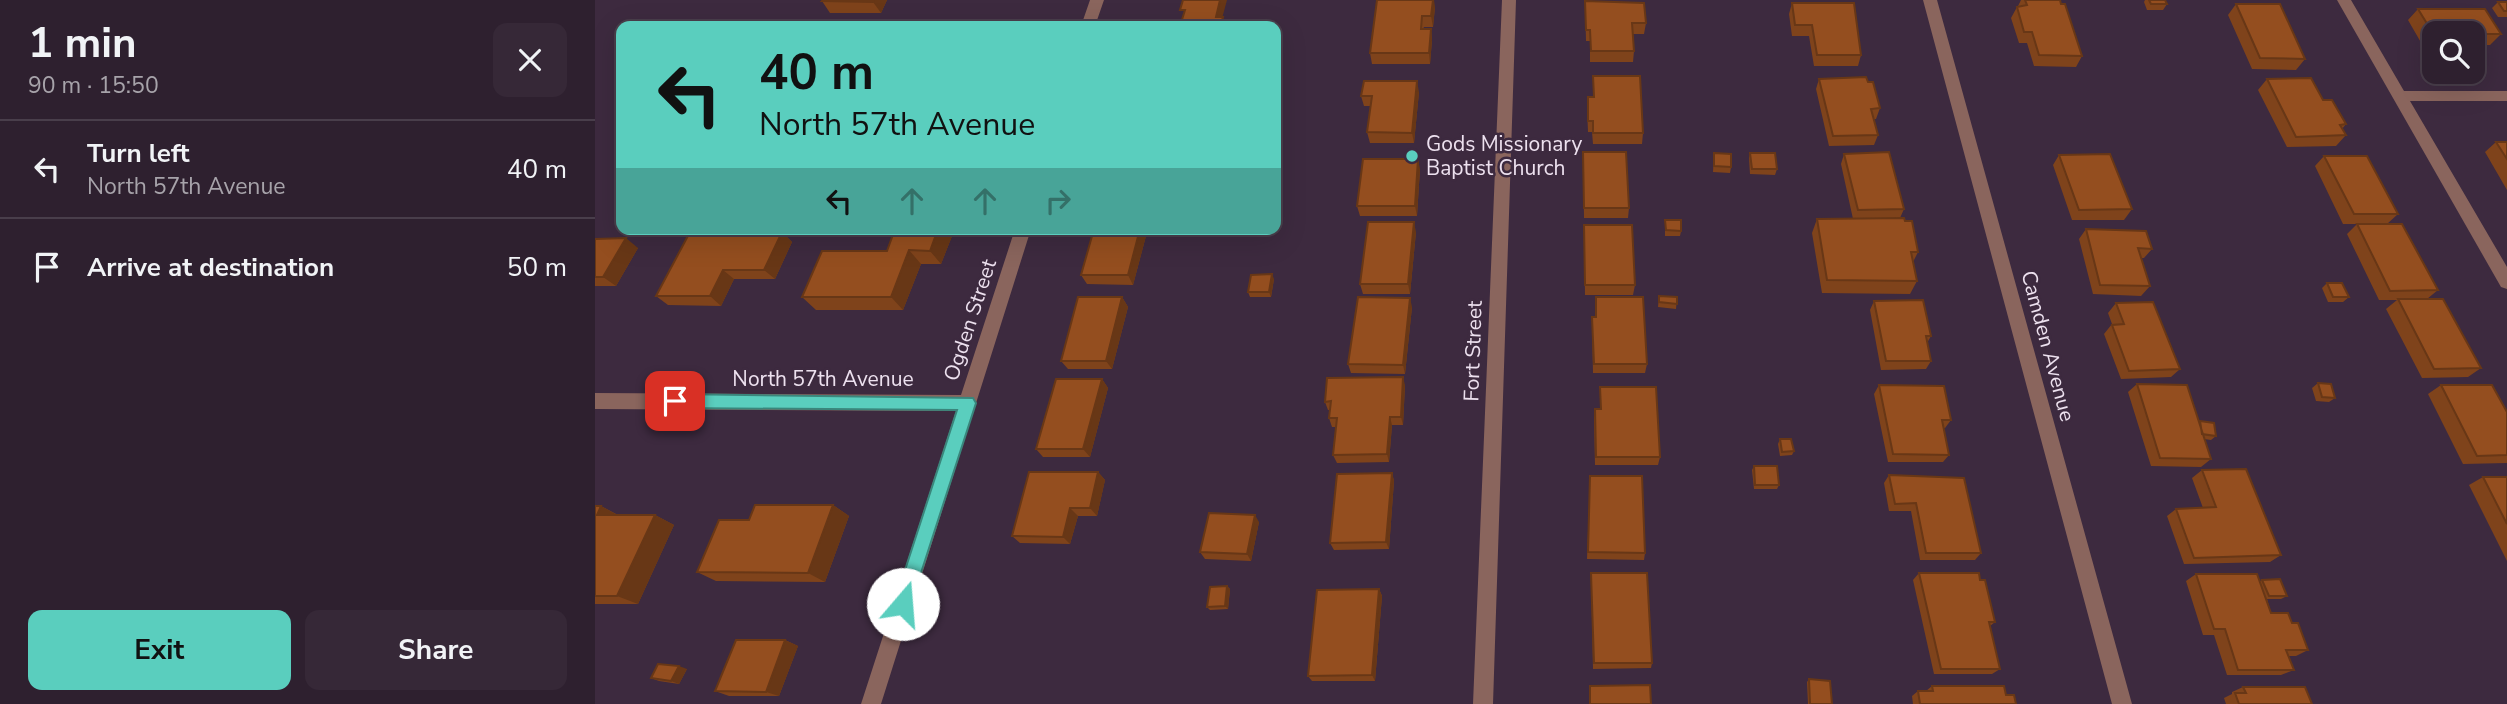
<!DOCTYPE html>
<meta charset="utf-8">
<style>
body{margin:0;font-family:"Nunito Sans",sans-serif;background:#362837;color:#f1f3f6;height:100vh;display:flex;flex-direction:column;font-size:26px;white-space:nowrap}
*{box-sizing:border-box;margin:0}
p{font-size:23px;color:#a7a3aa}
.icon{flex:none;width:38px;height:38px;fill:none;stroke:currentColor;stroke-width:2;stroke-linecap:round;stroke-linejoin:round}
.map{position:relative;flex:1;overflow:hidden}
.side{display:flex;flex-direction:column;background:#2e202f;width:595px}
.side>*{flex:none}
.top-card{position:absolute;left:21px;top:21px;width:665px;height:214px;border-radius:14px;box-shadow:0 7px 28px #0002,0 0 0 2px #493e4b;background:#5acebe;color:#111;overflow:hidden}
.buttons{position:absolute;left:1827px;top:21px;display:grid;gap:14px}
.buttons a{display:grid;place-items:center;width:63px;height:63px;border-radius:14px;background:#2e202f;box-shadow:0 7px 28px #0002,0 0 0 2px #493e4b;font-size:35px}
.pin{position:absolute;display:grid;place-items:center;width:60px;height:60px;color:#fff;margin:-30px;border-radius:14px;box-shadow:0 4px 10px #0006}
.me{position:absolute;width:77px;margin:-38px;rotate:18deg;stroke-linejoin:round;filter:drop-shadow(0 0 5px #0008)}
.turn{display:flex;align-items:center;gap:24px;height:147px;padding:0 28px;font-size:32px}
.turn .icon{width:91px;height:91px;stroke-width:2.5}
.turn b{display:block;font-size:49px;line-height:60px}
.lanes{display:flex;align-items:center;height:66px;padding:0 28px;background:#0003;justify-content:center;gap:35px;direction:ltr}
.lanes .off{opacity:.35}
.round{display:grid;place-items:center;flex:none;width:74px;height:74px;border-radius:14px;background:#362837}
.overview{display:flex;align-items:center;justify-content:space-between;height:119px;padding:0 28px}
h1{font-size:42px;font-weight:700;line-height:52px}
.action{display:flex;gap:14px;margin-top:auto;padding:14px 28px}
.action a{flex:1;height:80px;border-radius:14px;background:#5acebe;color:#111;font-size:28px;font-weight:700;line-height:80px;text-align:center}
.action a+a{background:#362837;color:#f1f3f6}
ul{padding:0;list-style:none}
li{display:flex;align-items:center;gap:21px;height:98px;padding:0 28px;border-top:2px solid #493e4b}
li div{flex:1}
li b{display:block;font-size:26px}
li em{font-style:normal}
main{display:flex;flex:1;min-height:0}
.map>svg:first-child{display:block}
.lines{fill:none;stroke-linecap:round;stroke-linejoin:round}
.minor{fill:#8a655d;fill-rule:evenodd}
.wall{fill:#7f431b}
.shaded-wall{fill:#683716}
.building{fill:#944e1f;stroke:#683716;stroke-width:2}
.route{fill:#5acebe;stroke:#3a867c;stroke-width:2}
.poi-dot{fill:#5acebe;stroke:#3d2a3f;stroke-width:2.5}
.labels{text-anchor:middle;stroke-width:5;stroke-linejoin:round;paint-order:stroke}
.poi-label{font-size:21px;fill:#ede1ef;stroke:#3d2a3f;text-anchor:start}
.street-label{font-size:21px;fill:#ede1ef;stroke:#3d2a3f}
</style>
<main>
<section class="side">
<div class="overview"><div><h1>1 min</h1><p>90 m · 15:50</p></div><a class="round"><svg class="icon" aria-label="close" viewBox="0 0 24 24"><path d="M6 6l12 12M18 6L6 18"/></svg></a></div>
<ul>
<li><svg class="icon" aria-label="left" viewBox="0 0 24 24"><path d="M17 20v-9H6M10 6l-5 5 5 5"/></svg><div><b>Turn left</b><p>North 57th Avenue</p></div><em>40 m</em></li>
<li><svg class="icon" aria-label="arrive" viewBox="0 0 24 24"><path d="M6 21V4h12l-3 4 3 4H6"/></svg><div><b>Arrive at destination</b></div><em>50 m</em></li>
</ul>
<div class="action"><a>Exit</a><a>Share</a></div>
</section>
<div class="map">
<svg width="1912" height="704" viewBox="0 0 1912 704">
<rect width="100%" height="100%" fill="#3d2a3f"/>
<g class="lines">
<path class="minor" d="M495,0h14l-9,26h-14z
M907,0h14l-23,704h-20z
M1328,0h14l195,704h-20z
M1742,0h14l53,91h103v10h-97l97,166v22l-6,-2z
M420,229h16l-150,475h-20l95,-293 -361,-2v-16l366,2z"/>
</g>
<path class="wall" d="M228,0h64l-6,13h-51l-8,-12z
M1426,0h39l22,56 -6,11 -42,-1 -7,-23h-8l-8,-25 6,-11 1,-1z
M1550,0h20l2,4 -4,6h-16l-3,-8z
M990,1l61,22 -2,11h-11l1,17 -1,11h-43v-21h-4z
M1903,2h9v15h-9l-6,-9z
M1197,3l69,52 -3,11h-44l-5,-30h-17l-3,-22z
M1641,4l69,55 -9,11 -44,-1 -24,-54z
M840,7l-2,20h-9l-1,2h8l1,11 -2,24h-58l-2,-11z
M1823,9l83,25 -11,11h-17v-12h-39v13h-11l-15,-26z
M998,76l50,57 -1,11h-49l-1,-12h-4l-1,-25 1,-10h5z
M1224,79l49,3 12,26 -4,11h-2l4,16 -4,10 -45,1 -13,-57z
M1672,79l56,21 23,24 -4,5 4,6 -10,11 -49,1 -29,-57z
M824,92l-5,51h-44l-3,-11 4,-26h-7l-3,-10z
M1901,142h11v48l-22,-38z
M988,152l46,56 -1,10h-44z
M1119,153l17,14 -1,6 -17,-1z
M1155,153l27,16 -2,6 -25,-1 -1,-16z
M1249,154l60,55 -4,9 18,34 -5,10 4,19 -7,13 -88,-1 -10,-60 5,-14h36l-12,-55z
M1464,155l73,54 -8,11h-52l-19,-55z
M1729,156l74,58 -11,10 51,66 -11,9 54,69 -13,9 -46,1 -36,-69 11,-9h-18l-32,-66 10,-10h21h-35l-28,-58z
M825,169l-3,47h-57l-3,-10z
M1070,220l16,11 -1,5h-15z
M989,225l51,60 -2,10h-48z
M1491,229l66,20 -8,9h-3l9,28 -9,10 -48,-2 -14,-55z
M359,231l-13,33h-20l-18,46h-87l-14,-13 85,-46z
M187,232l10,10 -17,37h-41l-13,27 -53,-1 -12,-9z
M821,232l-6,62h-47l-3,-10z
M551,236l-13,49 -46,-1 -6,-9z
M0,239l43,9 -22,38h-21z
M679,279l-3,18h-21l-2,-5z
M1732,283l22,14 -6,5h-15l-6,-14z
M1064,296l18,1 -1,12 -18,-2z
M527,297l6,10 -16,62h-44l-7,-8z
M1001,297l51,67 -2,9h-52l-1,-47v-9h4z
M1279,301l57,35 -4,7 4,18 -5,8 -45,1 -11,-60z
M1521,303l64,66 -9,8 -50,2 -17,-45 8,-10 -4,-11z
M817,307l-7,67 -54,-1 -3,-9z
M507,379l6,9 -18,69h-47l-7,-8z
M1723,383l17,15 -6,4 -13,-1 -4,-13z
M1542,384l62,38 17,14 -5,4 -7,-1 7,20 -10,8 -50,-1 -23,-74z
M810,385l-2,40h-11l-3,37 -52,1 -4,-8 3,-28h-4l-3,-9 1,-8h-2l-3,-8z
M1284,385l72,35 -6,8h-2l6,27 -6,7h-55l-14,-68z
M1846,385l66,27v51l-44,1 -35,-70z
M1005,387l60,70 -2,8h-63l-1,-47 1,-9h5z
M1185,439l14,12 -2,4 -12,1 -2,-12z
M1159,466l25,19 -2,4h-23l-2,-19z
M1607,470l79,85 -11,7 -86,2 -17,-48 9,-7 27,-1 -11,-30z
M503,472l7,8 -8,36h-19l-8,28 -50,-1 -8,-7z
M797,473l2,8 -5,68 -55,1 -4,-7z
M1294,475l92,78 -6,7h-55l-9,-49h-22l-5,-28z
M995,476l55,77 -1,7 -57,-1z
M1888,477h24v84l-38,-76z
M238,505l16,11 -24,66 -109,-1 -19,-9 52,-52z
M0,506h6l17,9h37l19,10 -36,79h-43z
M664,522l-8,39 -46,-2 -5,-7z
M996,573l61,90 -1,5 -58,1z
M1324,573l61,7 15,42 -5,4 10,43 -8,5h-58l-21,-94z
M1601,574l64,7 2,-1 25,16 -6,3h-14l4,14 21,10 16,27 -12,6h-8l6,14 -13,5h-54l-13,-40h-11l-17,-54z
M632,586l3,3 -2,20 -18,1 -3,-3z
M784,589l3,7 -7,85h-63l-4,-5z
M190,640l13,6 -19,50h-50l-14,-5z
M92,669l-8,15 -20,-3 -8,-3z
M1214,679l23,25h-24l-1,-22z
M1337,686l74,9 10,9h-103l-1,-8 6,-5h8z
M1648,687l69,17h-86l-2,-6 8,-4v-2z"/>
<path class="shaded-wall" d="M279,0h13l-6,13 -8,-11z
M625,0h7l-7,26 -4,-9z
M838,0h1l1,7 -2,20 -2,-11z
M628,17l3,9h-6z
M836,29l1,11 -2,24 -1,-11z
M822,81l2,11 -5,51 -2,-10z
M823,159l2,10 -3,47 -2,-10z
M819,222l2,10 -6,62 -2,-10z
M343,229h14l2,2 -13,33 -11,-13z
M545,229h3l3,7 -13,49 -5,-10z
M187,232l10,10 -17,37 -11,-9z
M31,238l12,10 -22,38 -13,-9z
M314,250l12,14 -18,46 -12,-13z
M128,270l11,9 -13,27 -11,-10z
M677,274l2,5 -3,18 -2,-5z
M527,297l6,10 -16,62 -6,-8z
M815,298l2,9 -7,67 -2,-9z
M808,377l2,8 -2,40 -2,-8z
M507,379l6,9 -18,69 -7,-8z
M795,417l2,8 -3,37 -2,-8z
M503,472l7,8 -8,36 -7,-8z
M797,473l2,8 -5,68 -3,-7z
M238,505l16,11 -24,66 -17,-9z
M6,506l20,11 -24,-2z
M475,508l8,8 -8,28 -7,-7z
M60,515l19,10 -36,79 -21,-8z
M660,515l4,7 -8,39 -4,-7z
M632,586l3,3 -2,20 -3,-3z
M784,589l3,7 -7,85 -3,-6z
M190,640l13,6 -19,50 -13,-4z
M84,666l8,3 -8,15 -8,-3z"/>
<path class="building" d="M228,0h51l-1,2 -51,-1z
M588,0h37l-4,17h7l-3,9h-40l5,-16h-5z
M782,0h56l-2,16h-9l-1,13h10l-2,24h-59z
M1430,0h35l1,4h4l17,52 -43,-1 -7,-23h-8l-7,-25 10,-2z
M1554,0h16l2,4h-16z
M990,1l59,2 2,20h-14l2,28h-43l-1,-21h-4z
M1903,2h9v9h-3z
M1197,3h62l7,52h-44l-5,-30h-17z
M1641,4h44l25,55 -45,-1z
M1823,9h67l16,25h-28v-1h-39v2z
M998,76h47l3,57h-50v-12h-5v-24h6z
M1271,77l2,5h5l7,26 -9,1 7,26 -45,1 -14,-57z
M1716,78l12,22h9l14,24 -6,1 6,10 -50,2 -29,-58z
M769,81h53l-5,52 -45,-1 5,-36h-11z
M1901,142h11v17z
M988,152h43l3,56h-45z
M1294,152l15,57 -46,1 -14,-56z
M1119,153l17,1v13l-17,-1z
M1155,153h25l2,16h-25z
M1515,154l22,55 -53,1 -20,-55z
M1729,156h43l31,58h-44z
M768,159h55l-3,47h-58z
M1309,218l1,3h7l6,31h-7l6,29 -90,-1 -10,-61z
M1070,220h16v11l-15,-1z
M773,222h46l-6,62h-48z
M1762,224h45l36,66 -48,1z
M989,225h48l3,60h-50z
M300,229h43l-8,22 -21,-1 -18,47h-89l20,-46h65z
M499,229h46l-12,46h-47z
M1491,229l60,2 6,18 -14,-1 12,38 -50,-1z
M95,232h92l-18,38h-41l-13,26h-54z
M31,238l-23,39h-8v-38z
M677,274l-3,18h-21l3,-17z
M1732,283h15l7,14h-16z
M1064,296l18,1v7l-18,-2z
M483,297h44l-16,64h-45z
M763,297l52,1 -7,67 -55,-1z
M1001,297h47l4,67h-53l-2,-47h4z
M1803,299h45l38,69 -47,1z
M1328,300l8,36h-5l5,25h-45l-12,-60z
M1558,302l27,67 -51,2 -17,-46 12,-1 -8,-21z
M808,377l-2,40h-11l-3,37 -54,1 4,-37h-8l2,-17 -6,1 2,-24z
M461,379h46l-19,70h-47z
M1723,383l13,1 4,14 -13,-1z
M1542,384l50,1 24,74 -51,-1z
M1284,385l65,1 7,34h-9l7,35 -56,-1z
M1846,385h51l15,27v43l-30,1z
M1005,387h56l4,70h-64l-1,-48h6z
M1605,421l14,2 2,13 -14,-2z
M1185,439h11l3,12 -12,1z
M1159,466h23l2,19h-24z
M1651,469l35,86 -87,3 -18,-49 40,-2 -14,-37z
M434,472h69l-8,36h-20l-7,29 -51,-1z
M797,473l-6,69 -56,1 7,-69z
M1294,475l75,3 17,75h-55l-10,-50 -21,1z
M995,476h52l3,77 -57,-1z
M1888,477h24v47z
M160,505h78l-25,68 -111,-1 22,-52h30z
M0,506h6l-4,9h58l-38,81h-22z
M614,513l46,2 -8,39 -47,-2z
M996,573h56l5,90h-58z
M1324,573h60l1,7h5l10,42h-6l11,47h-59z
M1601,574h61l14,39h17l4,10h6l10,27h-22l8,20h-56l-13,-41h-11z
M1685,579l7,17h-18l-7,-16z
M632,586l-2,20 -18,1 3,-20z
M784,589l-7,86 -64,1 9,-86z
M141,640h49l-19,52 -51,-1z
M63,664l21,2 -8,15 -20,-3z
M1214,679l21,2 2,23h-22z
M1055,685l1,19h-61v-18z
M1337,686h72l2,9h8l2,9h-96l-2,-13h15z
M1648,687h62l7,17h-73l-4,-11h11z"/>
<path class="route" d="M80,394l298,4 3,5 -67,207 -6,2 -6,-2 -3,-6 63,-194 -282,-2 -8,-7z"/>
<circle class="poi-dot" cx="817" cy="156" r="7"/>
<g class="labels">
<g class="poi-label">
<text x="831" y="151">Gods Missionary<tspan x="831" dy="24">Baptist Church</tspan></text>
</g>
<g class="street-label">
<text transform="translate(375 320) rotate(-72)" y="7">Ogden Street</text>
<text transform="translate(1453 346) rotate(75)" y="7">Camden Avenue</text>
<text transform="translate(878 351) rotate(-88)" y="7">Fort Street</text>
<text x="228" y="386">North 57th Avenue</text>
</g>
</g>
</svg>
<div class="buttons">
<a><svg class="icon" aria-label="search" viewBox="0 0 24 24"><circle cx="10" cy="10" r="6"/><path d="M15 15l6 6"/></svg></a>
</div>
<div class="pin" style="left:80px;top:401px;background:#d93025"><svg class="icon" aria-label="arrive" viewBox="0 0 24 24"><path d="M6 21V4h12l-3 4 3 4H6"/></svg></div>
<svg class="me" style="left:308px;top:604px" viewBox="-20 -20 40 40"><circle r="19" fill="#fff"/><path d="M0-13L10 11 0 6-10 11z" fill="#5acebe"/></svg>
<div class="top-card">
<div class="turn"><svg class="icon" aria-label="left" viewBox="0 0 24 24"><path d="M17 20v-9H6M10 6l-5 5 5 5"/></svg><div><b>40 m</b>North 57th Avenue</div></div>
<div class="lanes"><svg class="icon" aria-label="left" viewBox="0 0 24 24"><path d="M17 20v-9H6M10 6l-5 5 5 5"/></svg><svg class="icon off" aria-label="ahead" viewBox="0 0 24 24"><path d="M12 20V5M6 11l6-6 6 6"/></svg><svg class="icon off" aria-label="ahead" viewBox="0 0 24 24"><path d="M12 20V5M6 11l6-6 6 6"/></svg><svg class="icon off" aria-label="right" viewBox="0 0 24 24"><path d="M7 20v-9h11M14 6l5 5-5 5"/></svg></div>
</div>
</div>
</main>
